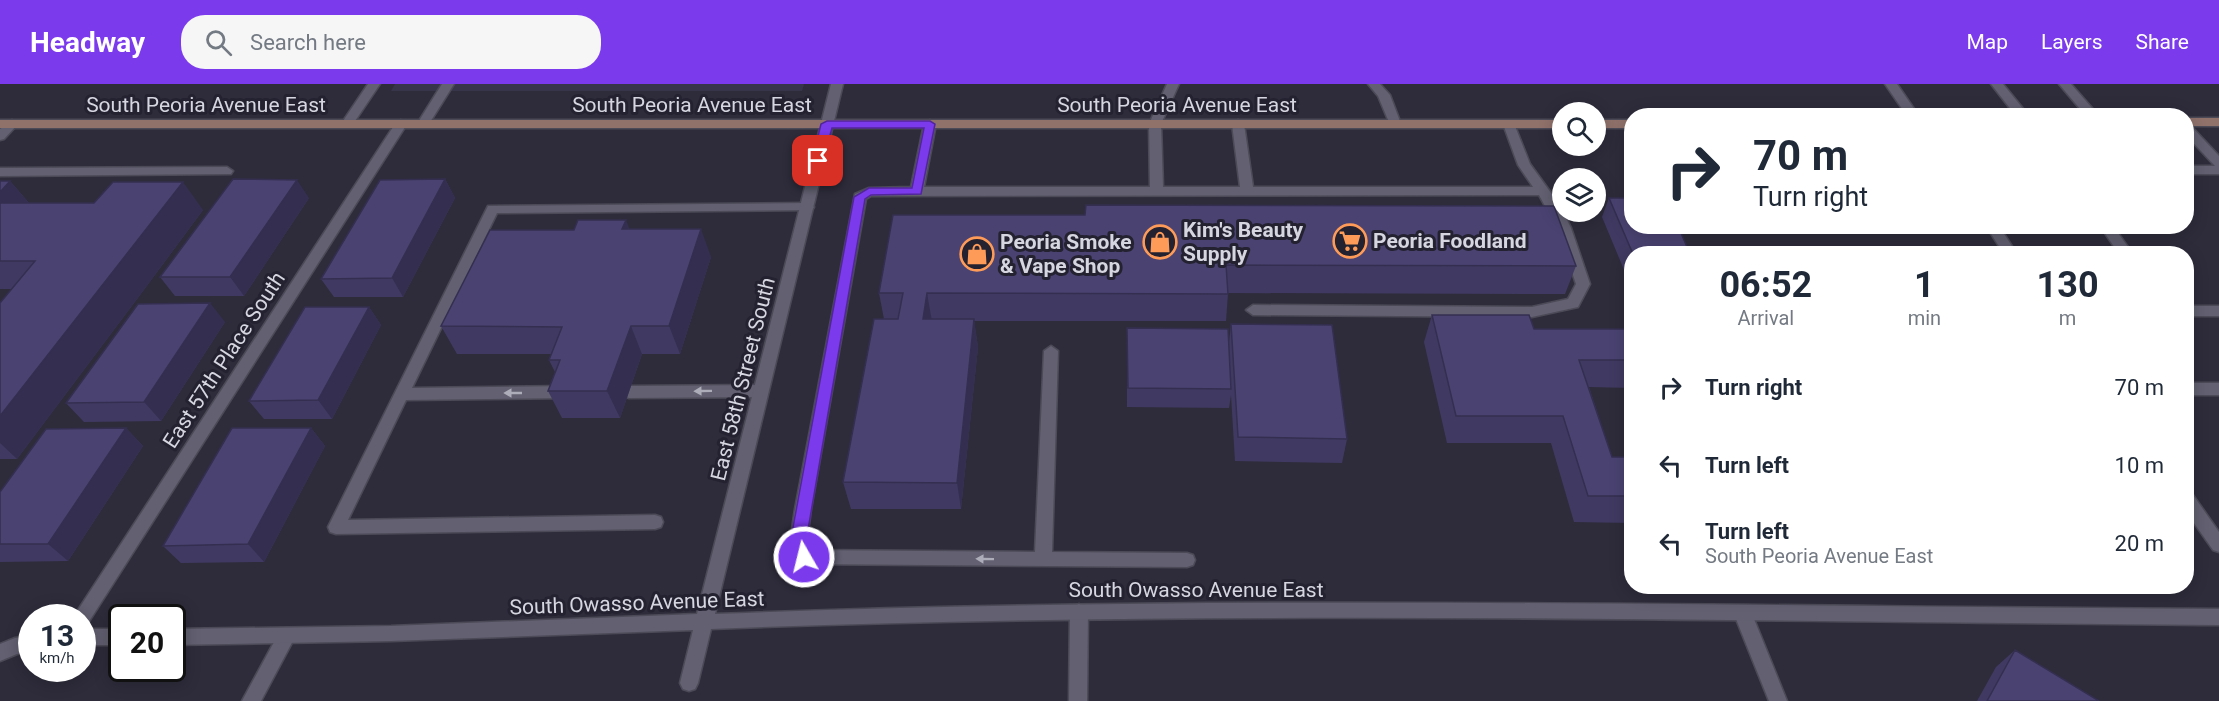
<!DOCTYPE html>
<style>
body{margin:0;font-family:Roboto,sans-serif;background:#f6f6f7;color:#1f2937;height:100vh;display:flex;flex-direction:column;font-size:22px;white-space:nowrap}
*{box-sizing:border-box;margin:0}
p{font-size:20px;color:#747a83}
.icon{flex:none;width:33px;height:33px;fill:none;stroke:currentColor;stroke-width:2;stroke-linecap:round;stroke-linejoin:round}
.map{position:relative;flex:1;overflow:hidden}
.side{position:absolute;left:1624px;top:162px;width:570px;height:348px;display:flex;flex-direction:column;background:#fff;border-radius:24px;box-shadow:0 3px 15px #0003}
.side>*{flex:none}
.guide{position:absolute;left:1624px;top:24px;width:570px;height:126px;border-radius:24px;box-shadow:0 3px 15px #0003;background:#fff;color:#1f2937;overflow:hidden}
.controls{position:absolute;left:1552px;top:18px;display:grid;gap:12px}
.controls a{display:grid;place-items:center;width:54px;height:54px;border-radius:50%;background:#fff;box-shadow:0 3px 15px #0003;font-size:30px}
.speed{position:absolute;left:18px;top:520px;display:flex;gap:12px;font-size:30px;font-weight:700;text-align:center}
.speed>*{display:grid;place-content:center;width:78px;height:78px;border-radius:50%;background:#fff;box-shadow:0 3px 15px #0003;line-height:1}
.speed small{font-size:15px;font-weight:400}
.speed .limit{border:3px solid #111;border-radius:9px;background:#fff;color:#111}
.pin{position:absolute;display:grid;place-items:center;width:51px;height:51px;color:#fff;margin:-26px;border-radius:12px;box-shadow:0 3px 9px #0006}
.me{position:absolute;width:66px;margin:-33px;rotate:352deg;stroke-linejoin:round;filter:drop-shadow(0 0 4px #0008)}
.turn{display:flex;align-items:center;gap:21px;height:126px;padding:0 30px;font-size:27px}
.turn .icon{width:78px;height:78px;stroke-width:2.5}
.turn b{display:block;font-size:42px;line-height:51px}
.eta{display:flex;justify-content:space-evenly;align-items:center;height:102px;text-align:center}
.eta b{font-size:36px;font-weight:700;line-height:42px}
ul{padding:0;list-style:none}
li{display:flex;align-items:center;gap:18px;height:78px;padding:0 30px}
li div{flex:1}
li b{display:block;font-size:22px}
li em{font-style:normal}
header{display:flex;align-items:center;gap:36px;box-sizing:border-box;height:84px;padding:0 30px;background:#7c3aed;color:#fff}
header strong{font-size:28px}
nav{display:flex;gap:33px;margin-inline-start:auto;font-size:21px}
.search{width:420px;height:54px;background:#f6f6f7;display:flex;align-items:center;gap:15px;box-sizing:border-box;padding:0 21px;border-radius:24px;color:#747a83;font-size:22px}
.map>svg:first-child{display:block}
.built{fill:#37354a}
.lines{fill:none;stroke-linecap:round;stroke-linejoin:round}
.service-casing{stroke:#4c4a57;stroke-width:3}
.minor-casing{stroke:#4c4a57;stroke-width:3}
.secondary-casing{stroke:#4c4a57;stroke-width:3}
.service{fill:#626071;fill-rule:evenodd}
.minor{fill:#626071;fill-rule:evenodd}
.secondary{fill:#90726b;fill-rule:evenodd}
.wall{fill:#403a62}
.shaded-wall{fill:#342f50}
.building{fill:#4a4372;stroke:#342f50;stroke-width:1.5}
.oneway{fill:#adadb9}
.route{fill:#7c3aed;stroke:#51269a;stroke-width:1.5}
.labels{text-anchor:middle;stroke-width:6;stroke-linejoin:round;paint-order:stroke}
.street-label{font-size:21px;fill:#d6d6e0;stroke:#242231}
.poi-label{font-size:21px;font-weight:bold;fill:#d6d6e0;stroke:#242231;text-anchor:start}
</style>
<header>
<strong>Headway</strong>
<div class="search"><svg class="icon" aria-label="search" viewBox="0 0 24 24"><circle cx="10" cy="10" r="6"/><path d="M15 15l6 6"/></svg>Search here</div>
<nav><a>Map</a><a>Layers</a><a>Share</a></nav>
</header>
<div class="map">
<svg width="2219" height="617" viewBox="0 0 2219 617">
<rect width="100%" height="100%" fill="#2e2c3b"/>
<path class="built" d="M395,0h409l-2,7h-411z"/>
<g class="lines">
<g class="service-casing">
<path id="service" d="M442,0h12l-27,43h-8l-2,-3z
M1167,0h12l-18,40 2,63h77l-8,-63 6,-4 6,4 9,63h280l-15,-22 -15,-41 2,-3h8l17,43 29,40 12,24 19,56 -12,23 -46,10 -279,-2 -7,-5 7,-5 279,2 36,-8 8,-15 -19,-56 -18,-33 -668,1 -5,3 -55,310 -5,38 2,3 227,2 9,-201 7,-5 7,5 -6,201 135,1 6,2 2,5 -2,5 -6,2 -383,-3 -6,-2 -9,-13 6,-40 60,-315 14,-6 42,-1 13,-63 6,-4 6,4 -12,63h226l-1,-63z
M1368,0h12l10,11 11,29 -2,3h-8l-13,-31z
M1991,0h12l26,32h-13z
M2059,0h12l28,32h-13z
M2187,41l4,1 28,30v18h-32v-8h28l-28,-30z
M807,119l7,4 -2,3 -315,3 -85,175 157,-2 5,2 2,4 -2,4 -5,2 -163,2 -58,120 307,-5 6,2 2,5 -2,5 -6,2 -319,5 -6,-2 -2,-5 160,-321z
M2100,142h13l20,28h-14z
M2187,222h32v10h-32z
M761,301l5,2 2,4 -2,4 -5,2 -132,1 -5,-2 -2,-4 2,-4 5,-2z
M1079,520l6,3 3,5 -1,89h-18l1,-89 3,-5z
M1743,522l6,3 3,5 35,87h-18l-35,-87 3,-5z
M286,545l6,2 3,6 -34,64h-19l38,-70z"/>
</g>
<g class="minor-casing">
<path id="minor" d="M368,0h12l-29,43h-8l-2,-3z
M831,0h12l-128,530c501,-20 1003,-8 1504,-5v16c-503,-4 -1006,-16 -1508,4l-13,54 -3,6 -6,2 -6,-2 -3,-6 13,-53 -302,11 -219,4v-16l219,-3 306,-12z
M1885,0h12l22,32h-12z
M12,36l6,4 -14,15 -4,1v-11z
M401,36l6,4 -319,499 -6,2v-7h-9l3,-5 319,-489z
M227,83l6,4 -2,3 -231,2v-8z
M1986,142h13l18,28h-13z
M2187,299h32v12h-32z
M2187,409l6,2 26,37v20l-6,-2 -26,-37z
M82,545h40v16h-40z
M32,552v16l-15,2 -17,7v-17l15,-6z"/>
</g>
<g class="secondary-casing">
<path id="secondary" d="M2187,34h32v8h-32z
M0,36h1563v8h-1563z
M1596,36h36v8h-36z"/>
</g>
<use href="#service" class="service"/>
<use href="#minor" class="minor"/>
<use href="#secondary" class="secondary"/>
</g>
<path class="wall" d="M445,95l10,19 -52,99h-69l-13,-18z
M0,97h10l19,22 174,7 -60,81 -126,168h-17v-156l12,-14h-12z
M309,114l-65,98h-69l-15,-19z
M1609,114l81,56h-58v35l-30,-72z
M893,131l683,51 -11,28 -337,-1 -2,28h-252l4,26 -17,162h-110l-8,-27 41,-163 -5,-26z
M630,145l81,28 -31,97h-38l-22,64h-58l-14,-27 7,-19 -6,-12 2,-6h-94l-16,-28z
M369,223l12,18 -49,94h-68l-15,-18z
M1432,231l102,14h98v59l-43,-1 23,70h20v66l-58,-1 -23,-79h-104l-23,-101z
M225,238l-64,99 -77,1 -18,-19z
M1231,240l116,115 -5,24 -107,-2 -4,-66 -2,13 -102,-1v-79l102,14z
M1632,326v16l-3,-9z
M126,344l17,18 -75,115 -68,1v-70z
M311,344l14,18 -61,116 -83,1 -18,-17z
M2015,566l84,51h-122l19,-34z"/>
<path class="shaded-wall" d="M445,95l10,19 -52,99 -11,-19z
M297,96l12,18 -65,98 -14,-19z
M10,97l24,28 -34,5v-22z
M183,98l20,28 -60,81 -126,168 -17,-16v-27z
M626,136l11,28 -15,-19z
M701,145l10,28 -31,97 -11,-28z
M927,209l5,28 -9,-2z
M210,219l15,19 -64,99 -17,-19z
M369,223l12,18 -49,94 -14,-19z
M974,235l4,28 -17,162 -4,-26z
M631,242l11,28 -22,64 -13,-27z
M126,344l17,18 -75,115 -20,-17z
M311,344l14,18 -61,116 -16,-18z"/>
<path class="building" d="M233,95l64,1 -67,97h-70z
M445,95l-53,99 -71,1 59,-99z
M0,97h10l-10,11z
M113,98h70l-183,234v-113l35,-42h-35v-58h94z
M1609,114h23v28h46l12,28h-57z
M1086,121l468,1 22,60 -350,-1 2,29 -301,-1 -4,26h51l-17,164 -114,-1 31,-163h24l5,-26h-24l14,-78h192z
M578,136h48l-4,9h79l-32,97h-38l-24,65h-59l12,-31h-11l13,-33 -121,-1 49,-96h84z
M210,219l-66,99 -78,1 72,-99z
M305,223h64l-51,93 -69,1z
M1432,231h97l5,14h98v31h-53l33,97h20v39h-44l-25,-80h-107z
M1231,240l101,1 15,114 -109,-2z
M1127,244l101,1 3,60 -103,-1z
M126,344l-78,116h-48v-52l46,-63z
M232,344h79l-63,116 -85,2z
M2015,566l84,51h-112z"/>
<defs><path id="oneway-solid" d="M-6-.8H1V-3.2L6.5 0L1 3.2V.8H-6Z" transform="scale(1.5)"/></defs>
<g class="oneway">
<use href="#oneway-solid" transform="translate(703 307) rotate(179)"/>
<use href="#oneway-solid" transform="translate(513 309) rotate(180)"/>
<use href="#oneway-solid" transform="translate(985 475) rotate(-179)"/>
</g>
<path class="route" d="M827,37h103l5,3 -14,70 -50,1 -6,4 -60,348 6,10 -2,4c-10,4 -15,-4 -20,-12l65,-352 15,-9h43l12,-60h-92l-9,33 -5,4 -6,-4 9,-37z"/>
<defs>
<g id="supermarket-ring" transform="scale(1.725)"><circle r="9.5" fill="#242231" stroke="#fe9b58" stroke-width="1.5"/><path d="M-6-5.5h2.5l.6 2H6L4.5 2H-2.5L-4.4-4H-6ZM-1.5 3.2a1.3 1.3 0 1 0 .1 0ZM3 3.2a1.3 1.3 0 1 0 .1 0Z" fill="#fe9b58"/></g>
<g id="shop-ring" transform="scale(1.725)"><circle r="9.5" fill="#242231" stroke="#fe9b58" stroke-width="1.5"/><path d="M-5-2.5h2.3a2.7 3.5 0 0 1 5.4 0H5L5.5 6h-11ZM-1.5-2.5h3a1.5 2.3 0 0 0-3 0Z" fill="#fe9b58"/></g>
</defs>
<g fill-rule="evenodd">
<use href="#supermarket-ring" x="1350" y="157"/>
<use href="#shop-ring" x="1160" y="158"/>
<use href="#shop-ring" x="977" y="170"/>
</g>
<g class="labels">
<g class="street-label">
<text x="206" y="28">South Peoria Avenue East</text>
<text x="692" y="28">South Peoria Avenue East</text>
<text x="1177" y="28">South Peoria Avenue East</text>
<text transform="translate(224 276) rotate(-57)" y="7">East 57th Place South</text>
<text transform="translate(743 295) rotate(-76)" y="7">East 58th Street South</text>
<text x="1196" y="513">South Owasso Avenue East</text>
<text transform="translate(637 519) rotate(-2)" y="7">South Owasso Avenue East</text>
</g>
<g class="poi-label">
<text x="1183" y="153">Kim's Beauty<tspan x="1183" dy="24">Supply</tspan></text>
<text x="1373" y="164">Peoria Foodland</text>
<text x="1000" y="165">Peoria Smoke<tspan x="1000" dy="24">&amp; Vape Shop</tspan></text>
</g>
</g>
</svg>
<div class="controls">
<a><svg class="icon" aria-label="search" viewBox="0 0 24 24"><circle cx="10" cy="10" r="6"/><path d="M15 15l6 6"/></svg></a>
<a><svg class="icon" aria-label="layers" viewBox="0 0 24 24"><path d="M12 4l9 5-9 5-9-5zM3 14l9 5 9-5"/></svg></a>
</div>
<div class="speed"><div>13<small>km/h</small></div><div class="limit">20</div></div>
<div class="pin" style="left:818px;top:77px;background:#d93025"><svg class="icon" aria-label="arrive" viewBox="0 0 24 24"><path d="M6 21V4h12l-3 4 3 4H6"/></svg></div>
<svg class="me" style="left:804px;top:473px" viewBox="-20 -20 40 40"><circle r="17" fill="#7c3aed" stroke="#fff" stroke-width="3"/><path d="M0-11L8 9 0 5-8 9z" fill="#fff"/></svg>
<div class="guide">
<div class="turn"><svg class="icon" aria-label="right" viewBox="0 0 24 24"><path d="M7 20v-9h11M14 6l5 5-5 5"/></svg><div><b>70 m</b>Turn right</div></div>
</div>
<section class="side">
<div class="eta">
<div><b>06:52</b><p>Arrival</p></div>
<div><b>1</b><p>min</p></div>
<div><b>130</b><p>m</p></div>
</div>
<ul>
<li><svg class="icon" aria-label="right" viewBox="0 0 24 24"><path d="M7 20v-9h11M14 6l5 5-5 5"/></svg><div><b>Turn right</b></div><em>70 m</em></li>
<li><svg class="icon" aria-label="left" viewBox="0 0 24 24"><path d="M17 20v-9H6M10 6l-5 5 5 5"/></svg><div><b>Turn left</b></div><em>10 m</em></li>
<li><svg class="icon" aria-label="left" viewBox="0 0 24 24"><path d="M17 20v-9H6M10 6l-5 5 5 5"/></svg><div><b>Turn left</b><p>South Peoria Avenue East</p></div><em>20 m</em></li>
</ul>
</section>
</div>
